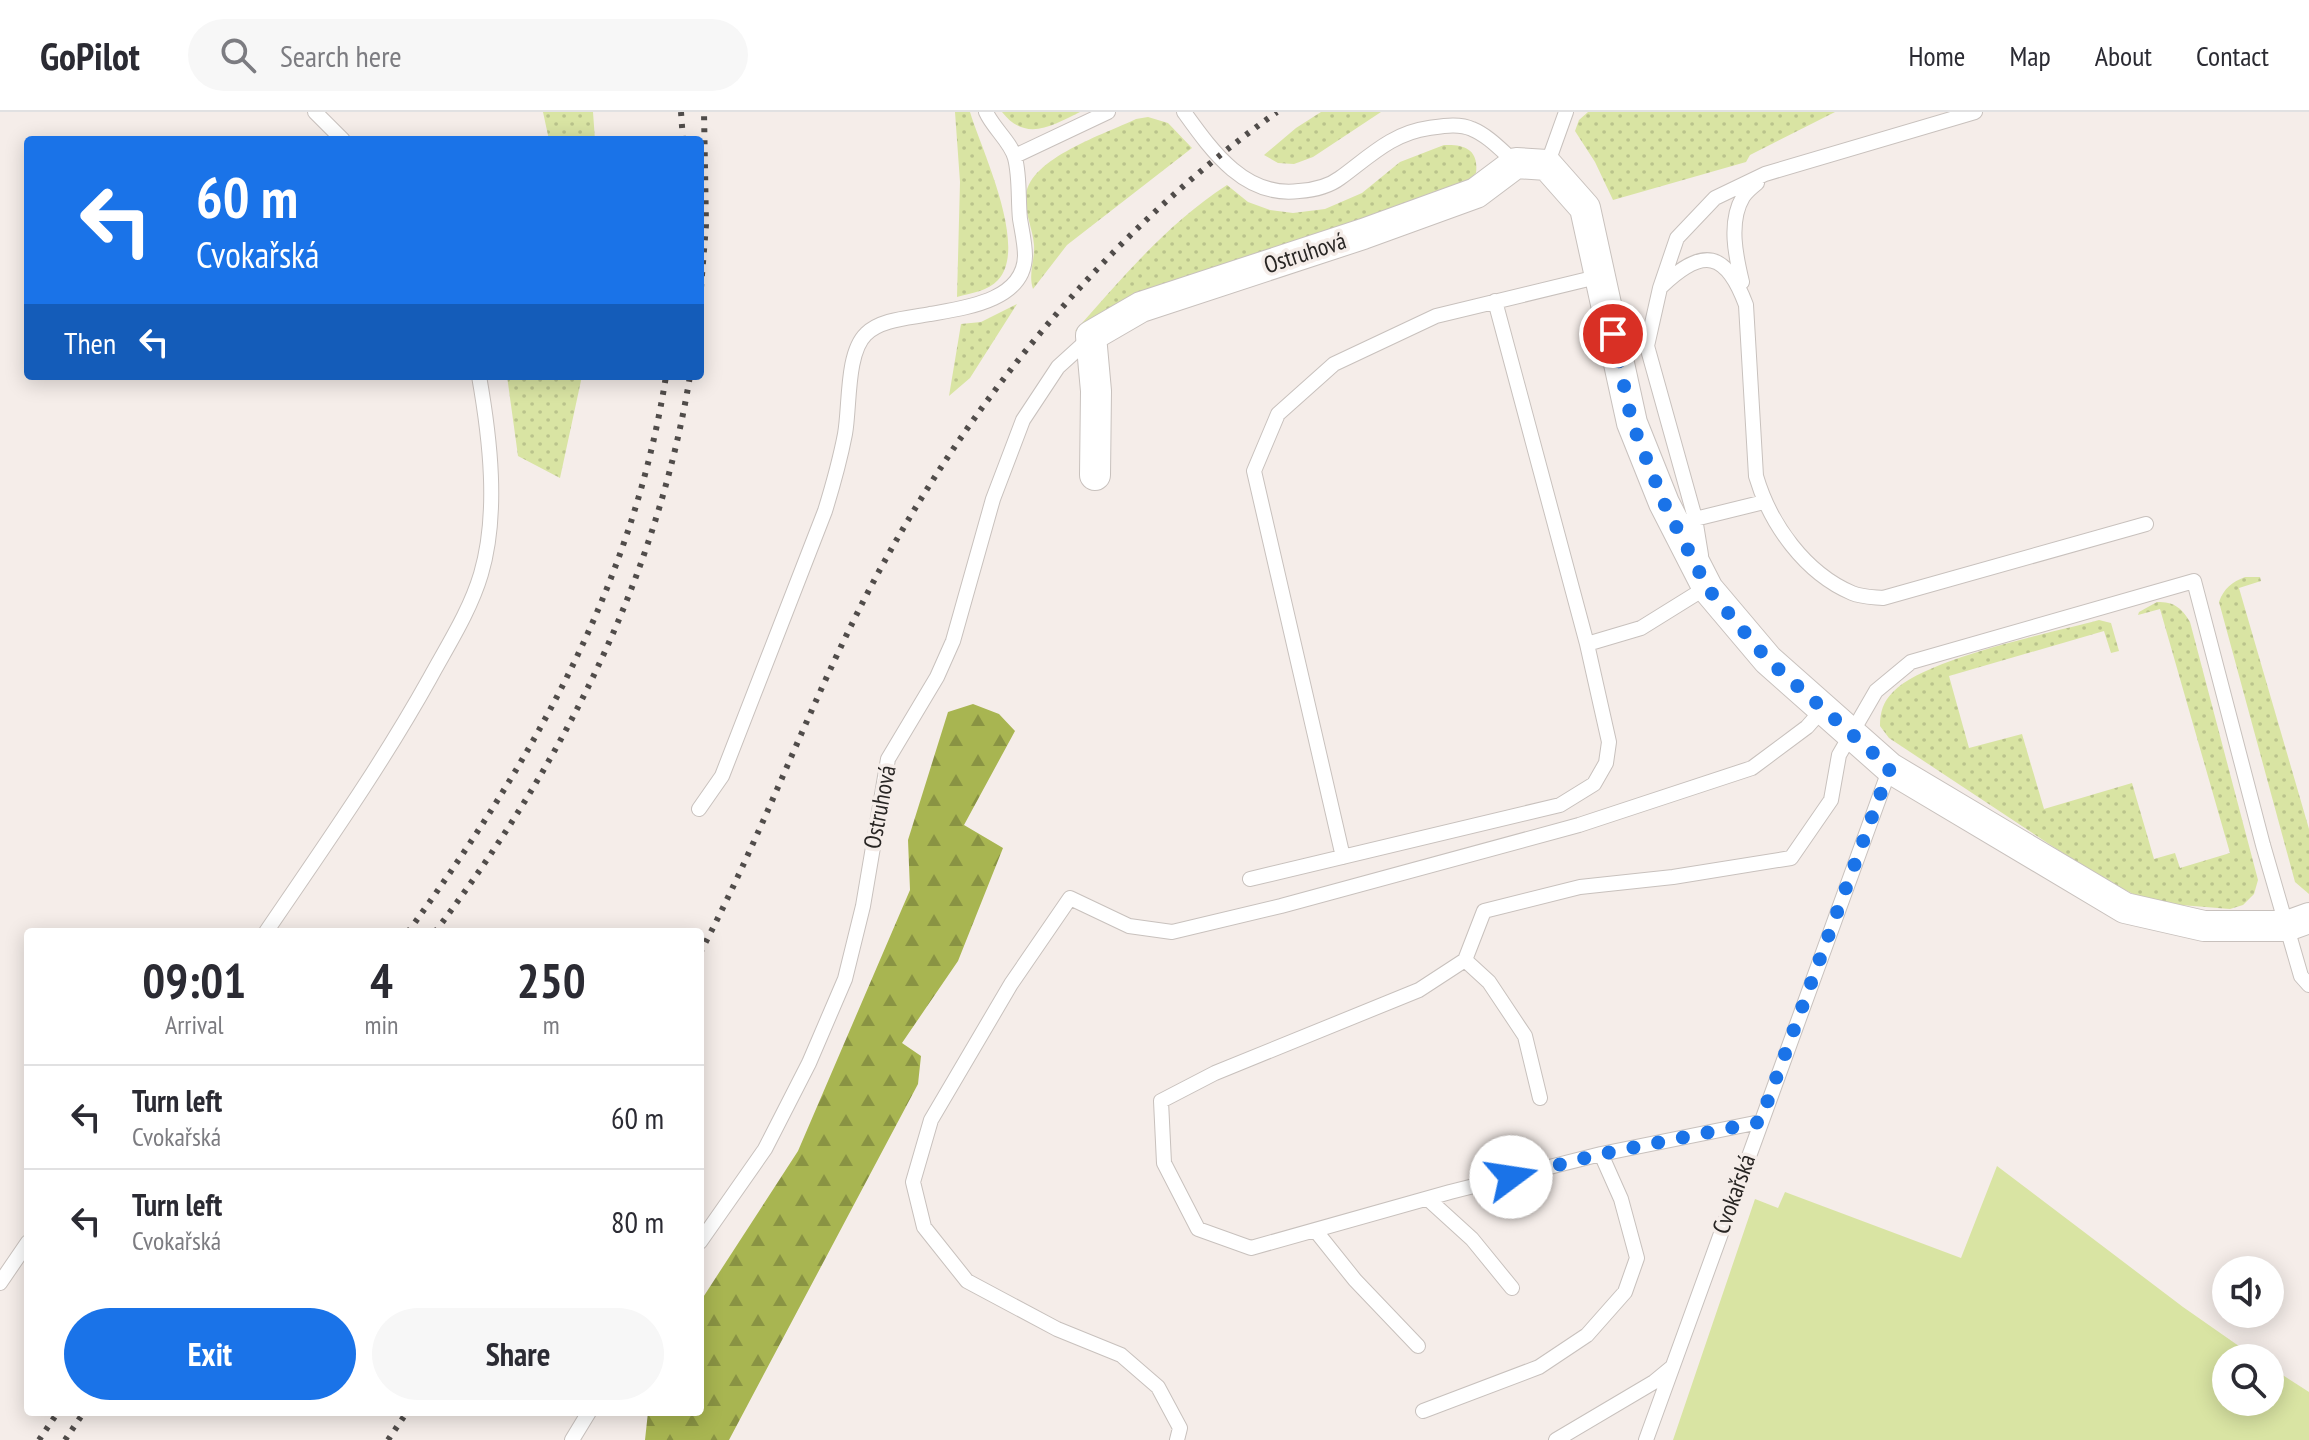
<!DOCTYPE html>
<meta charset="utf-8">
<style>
body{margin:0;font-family:"PT Sans Narrow",sans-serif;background:#f7f7f7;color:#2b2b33;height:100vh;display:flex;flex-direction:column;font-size:30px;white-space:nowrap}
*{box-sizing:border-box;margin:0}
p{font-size:26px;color:#7c7c81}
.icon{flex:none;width:44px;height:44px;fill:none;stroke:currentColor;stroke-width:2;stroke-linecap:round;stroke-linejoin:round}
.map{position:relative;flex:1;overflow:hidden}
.drawer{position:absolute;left:24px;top:816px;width:680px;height:488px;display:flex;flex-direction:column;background:#fff;border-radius:8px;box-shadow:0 4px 20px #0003}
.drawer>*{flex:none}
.top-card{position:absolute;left:24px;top:24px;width:680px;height:244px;border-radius:8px;box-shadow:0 4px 20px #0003;background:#1a73e8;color:#fff;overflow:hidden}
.fabs{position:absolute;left:2212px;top:1144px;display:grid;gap:16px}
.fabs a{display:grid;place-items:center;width:72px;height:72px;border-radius:50%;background:#fff;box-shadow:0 4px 20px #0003;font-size:40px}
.pin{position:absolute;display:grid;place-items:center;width:68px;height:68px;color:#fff;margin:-34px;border:4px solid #fff;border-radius:50%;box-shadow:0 2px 8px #0007}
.me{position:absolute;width:88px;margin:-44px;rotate:76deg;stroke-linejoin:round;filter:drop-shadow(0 0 6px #0008)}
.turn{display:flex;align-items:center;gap:28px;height:168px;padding:0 40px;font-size:36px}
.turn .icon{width:104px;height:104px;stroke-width:2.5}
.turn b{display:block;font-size:56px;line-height:68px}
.then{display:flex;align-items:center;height:76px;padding:0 40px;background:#0003;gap:16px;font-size:30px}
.eta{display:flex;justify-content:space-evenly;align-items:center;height:136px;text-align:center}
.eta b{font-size:48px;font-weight:700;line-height:56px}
.action{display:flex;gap:16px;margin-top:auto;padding:16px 40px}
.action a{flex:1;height:92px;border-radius:48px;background:#1a73e8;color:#fff;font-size:32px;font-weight:700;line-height:92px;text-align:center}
.action a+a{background:#f7f7f7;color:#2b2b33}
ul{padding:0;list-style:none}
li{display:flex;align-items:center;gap:24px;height:104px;padding:0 40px;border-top:2px solid #e1e1e2}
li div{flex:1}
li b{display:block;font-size:30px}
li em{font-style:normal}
header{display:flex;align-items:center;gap:48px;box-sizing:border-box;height:112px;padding:0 40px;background:#fff;border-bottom:2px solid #e1e1e2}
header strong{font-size:38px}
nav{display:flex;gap:44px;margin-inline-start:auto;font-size:28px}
.search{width:560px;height:72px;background:#f7f7f7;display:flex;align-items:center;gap:20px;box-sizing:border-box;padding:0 28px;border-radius:44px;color:#7c7c81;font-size:30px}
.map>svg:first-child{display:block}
.grass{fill:url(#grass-dots)}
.forest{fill:url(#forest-firs)}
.garden{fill:#d9e4a3}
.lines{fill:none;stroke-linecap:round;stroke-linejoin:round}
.service-casing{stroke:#c8c1bd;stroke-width:16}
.minor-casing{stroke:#c8c1bd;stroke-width:32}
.service{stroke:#fff;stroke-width:14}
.minor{stroke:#fff;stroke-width:30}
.rail{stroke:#504c4a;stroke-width:6;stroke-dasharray:4 8;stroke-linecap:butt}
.route{stroke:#1a73e8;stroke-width:14;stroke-dasharray:0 25.2}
.labels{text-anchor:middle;stroke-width:7;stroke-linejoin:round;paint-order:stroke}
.street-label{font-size:24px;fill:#282523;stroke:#f5ede9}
</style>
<header>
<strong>GoPilot</strong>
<div class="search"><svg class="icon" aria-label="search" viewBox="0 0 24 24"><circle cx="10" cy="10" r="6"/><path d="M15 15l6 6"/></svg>Search here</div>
<nav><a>Home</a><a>Map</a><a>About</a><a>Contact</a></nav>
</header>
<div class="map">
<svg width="2309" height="1328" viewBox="0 0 2309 1328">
<defs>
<pattern id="grass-dots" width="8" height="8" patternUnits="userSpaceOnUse" patternTransform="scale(2)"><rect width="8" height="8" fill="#d9e4a3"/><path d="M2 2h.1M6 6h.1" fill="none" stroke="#bac38c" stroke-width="1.8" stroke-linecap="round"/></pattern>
<pattern id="forest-firs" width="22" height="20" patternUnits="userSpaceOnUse" patternTransform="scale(2)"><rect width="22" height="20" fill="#a8b551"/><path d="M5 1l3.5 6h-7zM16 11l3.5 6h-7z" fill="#899343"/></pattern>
</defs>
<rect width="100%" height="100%" fill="#f5ede9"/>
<path class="grass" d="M543,0h50l2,28h-46z
M955,0h15c11,37 59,135 28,168 -10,11 -27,13 -41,17l3,-115z
M1002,0h78c-27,13 -54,31 -78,0z
M1321,0h60l-68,45 -19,7 -16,-1 -14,-8 32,-27z
M1588,0h247l-85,43 -4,7 -133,38 -18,-38 -20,-31 4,-11z
M1148,5l20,6 24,25 -125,97 -34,44c-5,-15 2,-29 1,-44 -1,-16 -10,-33 -8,-50 4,-37 79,-61 110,-76z
M1444,33c20,-1 35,4 32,28l-10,9 -372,136 -19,13c47,-53 92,-107 152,-146l21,17 22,8 23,3 32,-4 37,-16 38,-31z
M1017,192l-47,74 -21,18 12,-72 20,-2z
M507,264h75l-22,102 -42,-22z
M2245,465h15l1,4 -22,7 70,241v65l-14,-12 -76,-280c5,-14 13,-20 26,-25z
M2157,490c17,0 24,5 33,20l68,258 -4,14 -11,11 -13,4 -49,-4 -42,-8 -43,-22 -207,-137 -9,-12c0,-14 3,-24 13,-34 32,-34 158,-59 206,-72l12,3 8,28 -8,2 -7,-22 -155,45 20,72 53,-14 22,75 88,-26 22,76 21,-6 5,15 50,-15 -70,-244 -22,6 1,-3z"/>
<path class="forest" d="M973,592l26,10 16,17 -51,94 39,23 -45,113 -56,82 19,13 -3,28 -189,356h-84l3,-28h52v-110l98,-151 112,-261 -2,-50 40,-128z"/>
<path class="garden" d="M1997,1054l186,141 73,51h-30v44h44v-35l39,25v48h-636l82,-241 23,9 7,-16 176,66z"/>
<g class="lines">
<g class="service-casing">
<path id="service" d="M315,0l28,28
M1184,0c28,39 61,86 115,79 15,-1 29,-4 41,-13 29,-21 52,-45 89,-50 14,-2 30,-5 43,1 17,7 30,22 44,34
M1015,44l93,-44
M1547,53l19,-53
M1742,170c-6,-25 -14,-60 1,-85 3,-5 9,-10 14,-14
M1662,174c41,-39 64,-35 84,19l10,171c14,48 49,97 96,117 9,4 21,4 31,5l263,-74
M1687,409l77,-19
M1701,443l-6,-37 -48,-172 13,-58 17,-50 38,-40 50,-24 210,-62
M1587,532l54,-16 66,-41
M699,697l23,-33 103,-265c8,-26 15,-51 20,-77 5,-27 1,-81 21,-100 15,-15 44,-16 64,-20 34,-6 94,-13 95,-58 0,-12 -3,-25 -5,-37 -2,-19 0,-42 -5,-61 -4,-16 -22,-30 -29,-46
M1343,745l-89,-386 24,-57 56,-50 102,-48 165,-40
M1250,767l310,-74 34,-21 12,-21 3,-21 -22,-98 -92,-343
M266,820c57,-84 115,-166 164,-254 18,-33 40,-67 51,-104 18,-61 9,-136 -2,-198
M1465,848l24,22 36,54 15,62
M1760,1010l-159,32 -151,38 -199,56 -53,-19 -34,-66 -3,-62 54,-28 204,-83 46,-30 19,-49 96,-24 93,-10 118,-19 40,-58 8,-45 37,-64 35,-29 283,-81 69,264 38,131 8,9
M1428,1087l44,40 40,49
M1315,1118l40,50 63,66
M700,1130l65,-93 44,-86 36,-84 18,-73 25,-147 49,-82 16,-36 40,-142 30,-79 35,-53 33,-30
M0,1171l28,-41
M1423,1299l116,-44 48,-32 38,-43 12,-34 -16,-59 -20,-45
M572,1328l17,-28
M1177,1328l3,-12 -22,-41 -37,-32 -64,-26 -90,-48 -43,-54 -11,-45 18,-62 80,-136 59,-86 59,28 43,6 109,-26 298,-81 173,-57 55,-41 15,-17
M1556,1328l98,-58 17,-14
M1646,1328l244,-672"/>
</g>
<g class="minor-casing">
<path id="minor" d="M1095,363l1,-84 -5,-55 50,-29 222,-73 113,-41 40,-30 31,2 38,43 47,215 32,80 44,86 60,71 122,108 235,140 79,18h83l22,-8"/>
</g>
<use href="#service" class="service"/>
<use href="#minor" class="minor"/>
<path class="rail" d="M681,0l2,28
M700,188l6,-75 -2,-113
M408,820c123,-169 225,-346 258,-556
M435,820c125,-165 221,-350 255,-556
M700,841c65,-123 111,-255 177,-378 97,-180 233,-344 400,-463
M39,1328l19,-28
M65,1328l19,-28
M388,1328l19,-28"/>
</g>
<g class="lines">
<path class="route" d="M1511,1065l90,-23 159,-32 130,-354 -122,-108 -60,-71 -44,-86 -32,-80 -19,-89"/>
</g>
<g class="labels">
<g class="street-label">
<text transform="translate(1305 141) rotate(-18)" y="8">Ostruhová</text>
<text transform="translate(880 695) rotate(-79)" y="8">Ostruhová</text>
<text transform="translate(1734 1082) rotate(-70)" y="8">Cvokařská</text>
</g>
</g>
</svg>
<div class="fabs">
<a><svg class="icon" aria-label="sound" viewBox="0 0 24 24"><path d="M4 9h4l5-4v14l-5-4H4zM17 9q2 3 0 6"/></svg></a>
<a><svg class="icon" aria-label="search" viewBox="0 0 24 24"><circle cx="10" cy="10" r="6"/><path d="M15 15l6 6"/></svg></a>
</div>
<div class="pin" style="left:1613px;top:222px;background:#d93025"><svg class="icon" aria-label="arrive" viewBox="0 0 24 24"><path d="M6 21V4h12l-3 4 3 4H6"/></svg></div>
<svg class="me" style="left:1511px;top:1065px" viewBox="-20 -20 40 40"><circle r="19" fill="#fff"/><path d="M0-13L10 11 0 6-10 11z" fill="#1a73e8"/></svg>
<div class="top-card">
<div class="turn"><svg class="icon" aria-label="left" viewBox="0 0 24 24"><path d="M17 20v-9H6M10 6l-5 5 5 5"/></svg><div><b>60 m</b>Cvokařská</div></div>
<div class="then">Then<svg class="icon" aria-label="left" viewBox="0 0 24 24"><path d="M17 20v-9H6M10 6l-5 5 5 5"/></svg></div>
</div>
<section class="drawer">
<div class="eta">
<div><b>09:01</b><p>Arrival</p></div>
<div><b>4</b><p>min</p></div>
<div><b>250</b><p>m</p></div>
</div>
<ul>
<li><svg class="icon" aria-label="left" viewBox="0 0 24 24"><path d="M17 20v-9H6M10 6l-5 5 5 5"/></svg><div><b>Turn left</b><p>Cvokařská</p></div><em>60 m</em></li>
<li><svg class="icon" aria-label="left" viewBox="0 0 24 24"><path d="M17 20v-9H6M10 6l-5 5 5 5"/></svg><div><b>Turn left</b><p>Cvokařská</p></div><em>80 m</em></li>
</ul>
<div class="action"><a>Exit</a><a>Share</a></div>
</section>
</div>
